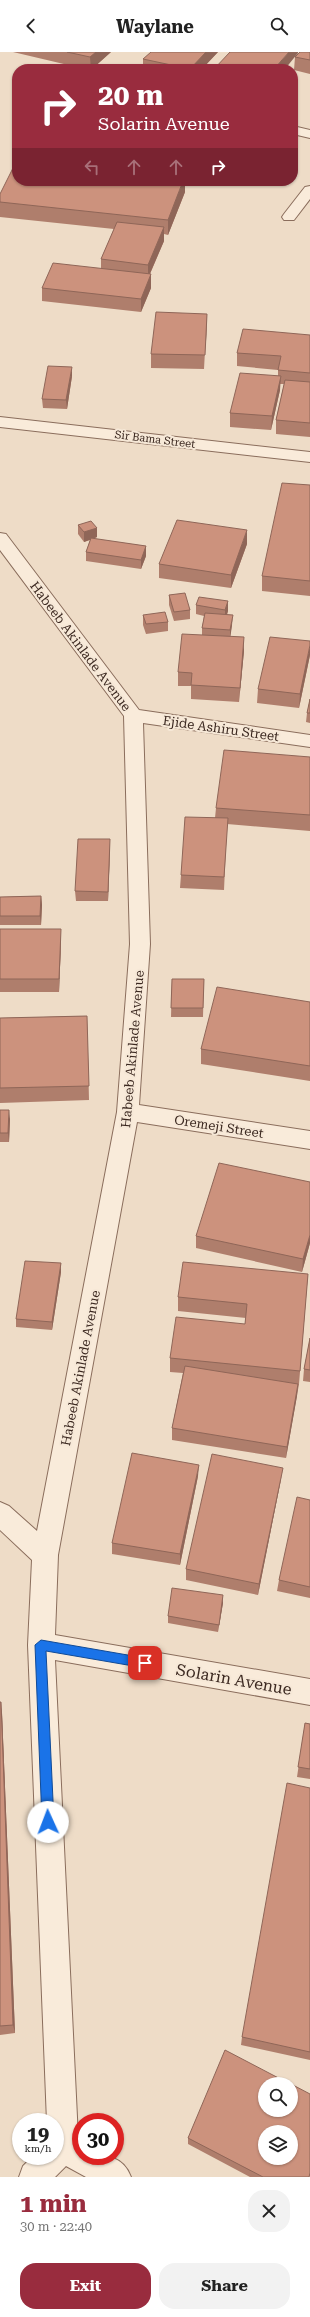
<!DOCTYPE html>
<meta charset="utf-8">
<style>
body{margin:0;font-family:"Roboto Serif",serif;background:#f2f2f2;color:#222;height:100vh;display:flex;flex-direction:column;font-size:15px;white-space:nowrap}
*{box-sizing:border-box;margin:0}
p{font-size:13px;color:#767676}
.icon{flex:none;width:22px;height:22px;fill:none;stroke:currentColor;stroke-width:2;stroke-linecap:round;stroke-linejoin:round}
.map{position:relative;height:2125px;overflow:hidden}
.side{display:flex;flex-direction:column;background:#fff;flex:1}
.side>*{flex:none}
.hud{position:absolute;left:12px;top:12px;width:286px;height:122px;border-radius:16px;box-shadow:0 1px 3px #0004;background:#992c3e;color:#fff;overflow:hidden}
.tools{position:absolute;left:258px;top:2025px;display:grid;gap:8px}
.tools a{display:grid;place-items:center;width:40px;height:40px;border-radius:50%;background:#fff;box-shadow:0 1px 3px #0004;font-size:20px}
.speed{position:absolute;left:12px;top:2061px;display:flex;gap:8px;font-size:20px;font-weight:700;text-align:center}
.speed>*{display:grid;place-content:center;width:52px;height:52px;border-radius:50%;background:#fff;box-shadow:0 1px 3px #0004;line-height:1}
.speed small{font-size:10px;font-weight:400}
.speed .limit{border:6px solid #d22;background:#fff;color:#111}
.pin{position:absolute;display:grid;place-items:center;width:34px;height:34px;color:#fff;margin:-17px;border-radius:8px;box-shadow:0 2px 6px #0006}
.me{position:absolute;width:44px;margin:-22px;rotate:358deg;stroke-linejoin:round;filter:drop-shadow(0 0 3px #0008)}
.turn{display:flex;align-items:center;gap:14px;height:84px;padding:0 20px;font-size:18px}
.turn .icon{width:52px;height:52px;stroke-width:2.5}
.turn b{display:block;font-size:28px;line-height:34px}
.lanes{display:flex;align-items:center;height:38px;padding:0 20px;background:#0003;justify-content:center;gap:20px;direction:ltr}
.lanes .off{opacity:.35}
.round{display:grid;place-items:center;flex:none;width:42px;height:42px;border-radius:16px;background:#f2f2f2}
.summary{display:flex;align-items:center;justify-content:space-between;height:68px;padding:0 20px}
h1{font-size:24px;font-weight:700;line-height:30px;color:#992c3e}
.cta{display:flex;gap:8px;margin-top:auto;padding:8px 20px}
.cta a{flex:1;height:46px;border-radius:16px;background:#992c3e;color:#fff;font-size:16px;font-weight:700;line-height:46px;text-align:center}
.cta a+a{background:#f2f2f2;color:#222}
header{display:flex;justify-content:space-between;align-items:center;height:52px;padding:0 20px;background:#fff;font-size:18px;font-weight:700}
.map>svg:first-child{display:block}
.lines{fill:none;stroke-linecap:round;stroke-linejoin:round}
.street-casing{stroke:#8a6d5c;stroke-width:2}
.street{fill:#f9ebda;fill-rule:evenodd}
.wall{fill:#af7e6c}
.shaded-wall{fill:#8f6658}
.building{fill:#cc927d;stroke:#8f6658;fill-rule:evenodd}
.route{fill:#1a73e8;stroke:#114b97}
.labels{text-anchor:middle;stroke-width:4;stroke-linejoin:round;paint-order:stroke}
.far-street-label{font-size:11px;fill:#3b2820;stroke:#f6e8d7}
.street-label{font-size:13px;fill:#3b2820;stroke:#f6e8d7}
.near-street-label{font-size:16px;fill:#3b2820;stroke:#f6e8d7}
</style>
<header><svg class="icon" aria-label="back" viewBox="0 0 24 24"><path d="M15 5l-7 7 7 7"/></svg>Waylane<svg class="icon" aria-label="search" viewBox="0 0 24 24"><circle cx="10" cy="10" r="6"/><path d="M15 15l6 6"/></svg></header>
<div class="map">
<svg width="310" height="2125" viewBox="0 0 310 2125">
<rect width="100%" height="100%" fill="#eedcc7"/>
<g class="lines">
<g class="street-casing">
<path id="street" d="M293,74l17,4v8l-17,-4z
M310,134v13l-16,21h-10l-2,-3 2,-3 21,-27z
M0,365l310,35v10l-310,-35z
M0,481l6,1 133,176 171,25v12l-167,-24 7,221 -11,161 171,26v18l-173,-27 -79,433 -3,80 255,44v26l-255,-45 23,478 3,2v16c22,0 41,-3 50,21h-45l-20,-11 -11,11h-36l4,-11 10,-10h22v-34h-8l-19,-477 4,-85 -32,-30v-28l9,4 28,25 80,-419 13,-168 -6,-228 -124,-166z"/>
</g>
<use href="#street" class="street"/>
</g>
<path class="wall" d="M13,0h98l-19,17h-7z
M218,0l-16,17h-59v-10z
M310,0v22l-16,-4 1,-13z
M185,140l-17,43 -4,-1v7l-14,33h1v14l-10,24 -99,-11v-13l59,-19v-10l13,-30 -114,-12v-23z
M207,262l-3,55 -53,-1v-14z
M310,283v102l-34,-3v-14l8,-36h-4v6l-9,40 -41,-3v-14l48,-37v-6l-41,-4v-13z
M72,324l-5,33 -24,-1 -1,-9z
M310,433v111l-48,-5v-15z
M78,473l19,3v9l-4,2 53,7v10l-5,13 -55,-8v-9l4,-12 -6,2 -6,-8z
M247,492l-16,44 -72,-10v-14z
M169,543l21,15v9l-16,2 -5,-16z
M228,549v10l-1,4 5,10 -2,11 14,15 -5,51 -48,-3v-13h-13v-14l24,-37v-7l2,-12 -8,-2v-9z
M143,563l25,7v9l-22,3 -3,-9z
M310,603l-11,53 -42,-5 1,-14z
M310,647v24l-4,-1 1,-9z
M310,705v74l-83,-7 -3,66 -44,-2 1,-13 34,-57 1,-10z
M110,797l-2,52h-32l-1,-10z
M41,844l1,9 -1,20h-41v-28z
M0,877l61,14 -2,49h-59z
M172,927h32l-1,38h-32z
M310,950v79l-109,-17v-15z
M87,964l2,84 -89,3v-85z
M0,1058l10,9 -1,23h-9z
M310,1130v61l-8,29 -106,-24v-12z
M61,1211v9l-9,58 -36,-3v-8z
M308,1222l-9,110 -13,74 -114,-18v-12l11,-55 -13,-1v-14l75,-34 1,-6 -68,-7v-14z
M310,1286v44l-7,-1 1,-12z
M198,1424l-18,89 -68,-11v-11z
M281,1427l-23,116 -72,-15v-11z
M310,1448v98l-33,-7 2,-11z
M223,1551l-5,29 -50,-9v-7z
M0,1650l2,11 13,320 -15,2z
M305,1671l5,1v55l-13,-2z
M310,1736v272l-69,-15 1,-8z
M310,2042v81l-1,2h-59l-62,-33v-6z"/>
<path class="shaded-wall" d="M96,0h15l-19,17h-1l-1,-12z
M206,0h12l-16,17h-12z
M289,0h9v1l-13,16h-11z
M183,129h2v11l-17,43v-15z
M164,175v14l-16,37v-13z
M151,222v14l-10,24v-13z
M207,262v13l-3,42 1,-14z
M72,315v9l-5,33 -1,-9z
M281,324l-1,14 -9,40 1,-14z
M97,476v9l-13,5v-10z
M247,478v14l-16,44v-13z
M146,494v10l-5,13v-9z
M228,549v10l-3,8v-9z
M233,563l-1,10 -2,15v-10z
M244,585v14l-5,51 1,-14z
M310,593v10l-11,53 1,-14z
M110,787v10l-2,52v-9z
M41,844l1,9 -1,20 -1,-9z
M61,877v14l-2,49v-13z
M9,1058l1,9 -1,23 -1,-9z
M310,1183v8l-8,29 1,-13z
M61,1211v9l-9,58v-8z
M298,1332l-1,12 -11,62 1,-11z
M199,1413l-1,11 -18,89v-11z
M283,1416l-2,11 -23,116 1,-11z
M223,1543v8l-5,29 1,-7z
M1,1650l1,11 13,320 -2,-8z"/>
<path class="building" d="M67,0h29l-6,5z
M151,0h55l-16,17 -47,-10z
M230,0h59l-15,17h-60z
M300,0h10v8l-15,-3z
M17,108v21h166l-15,39 -168,-18v-8z
M117,170l47,5 -16,38 -47,-6z
M53,211l98,11 -10,25 -99,-11z
M156,260l51,2 -2,41 -54,-1z
M243,277l67,6v38l-32,-3 3,-14 -44,-3z
M48,314l24,1 -6,33 -24,-1z
M240,321l41,3 -9,40 -42,-3z
M285,328l25,2v41l-34,-3z
M282,431l28,2v96l-48,-5z
M177,468l70,10 -16,45 -72,-11z
M91,469l6,7 -13,4 -6,-7z
M91,486l55,8 -5,14 -55,-8z
M185,541l5,17 -16,2 -5,-17z
M199,545l29,4 -3,9 -29,-5z
M165,560l3,10 -22,2 -3,-9z
M205,561l28,2 -3,15 -28,-2z
M182,582l62,3 -4,51 -49,-3 1,-12 -14,-1z
M270,585l40,4v4l-10,49 -42,-5z
M310,647v14h-3z
M224,698l86,7v58l-94,-7z
M185,765l43,1 -4,59 -43,-2z
M78,787h32l-2,53 -33,-1z
M41,844l-1,20h-40v-19z
M0,877h61l-2,50h-59z
M172,927h32l-1,29h-32z
M217,935l93,15v64l-109,-17z
M87,964l2,70 -89,2v-70z
M0,1058h9l-1,23h-8z
M219,1111l91,19v53l-7,24 -107,-23z
M25,1209l36,2 -9,59 -36,-3z
M183,1210l125,12 -8,97 -130,-13 6,-41 69,7 2,-20 -69,-7z
M310,1286v32l-6,-1z
M185,1314l113,18 -11,63 -115,-19z
M132,1401l67,12 -19,89 -68,-11z
M212,1402l71,14 -24,116 -73,-15z
M297,1445l13,3v87l-31,-7z
M172,1536l51,7 -4,30 -51,-9z
M0,1650h1l12,323 -13,1z
M305,1671l5,1v45l-12,-2z
M287,1731l23,5v264l-68,-15z
M225,1998l65,34h-25v26h26v-26l19,10v79l-1,4h-46l-75,-39zM265,2080h26v26h-26z"/>
<path class="route" d="M41,1588l104,18 6,5 -6,5 -99,-17 8,171 -2,4 -4,2 -4,-2 -2,-4 -7,-177z"/>
<g class="labels">
<g class="far-street-label">
<text transform="translate(155 387) rotate(7)" y="4">Sir Bama Street</text>
</g>
<g class="street-label">
<text transform="translate(81 594) rotate(53)" y="5">Habeeb Akinlade Avenue</text>
<text transform="translate(221 676) rotate(8)" y="5">Ejide Ashiru Street</text>
<text transform="translate(132 997) rotate(-85)" y="5">Habeeb Akinlade Avenue</text>
<text transform="translate(219 1074) rotate(9)" y="5">Oremeji Street</text>
<text transform="translate(80 1316) rotate(-79)" y="5">Habeeb Akinlade Avenue</text>
</g>
<g class="near-street-label">
<text transform="translate(234 1627) rotate(10)" y="6">Solarin Avenue</text>
</g>
</g>
</svg>
<div class="tools">
<a><svg class="icon" aria-label="search" viewBox="0 0 24 24"><circle cx="10" cy="10" r="6"/><path d="M15 15l6 6"/></svg></a>
<a><svg class="icon" aria-label="layers" viewBox="0 0 24 24"><path d="M12 4l9 5-9 5-9-5zM3 14l9 5 9-5"/></svg></a>
</div>
<div class="speed"><div>19<small>km/h</small></div><div class="limit">30</div></div>
<div class="pin" style="left:145px;top:1611px;background:#d93025"><svg class="icon" aria-label="arrive" viewBox="0 0 24 24"><path d="M6 21V4h12l-3 4 3 4H6"/></svg></div>
<svg class="me" style="left:48px;top:1770px" viewBox="-20 -20 40 40"><circle r="19" fill="#fff"/><path d="M0-13L10 11 0 6-10 11z" fill="#1a73e8"/></svg>
<div class="hud">
<div class="turn"><svg class="icon" aria-label="right" viewBox="0 0 24 24"><path d="M7 20v-9h11M14 6l5 5-5 5"/></svg><div><b>20 m</b>Solarin Avenue</div></div>
<div class="lanes"><svg class="icon off" aria-label="left" viewBox="0 0 24 24"><path d="M17 20v-9H6M10 6l-5 5 5 5"/></svg><svg class="icon off" aria-label="ahead" viewBox="0 0 24 24"><path d="M12 20V5M6 11l6-6 6 6"/></svg><svg class="icon off" aria-label="ahead" viewBox="0 0 24 24"><path d="M12 20V5M6 11l6-6 6 6"/></svg><svg class="icon" aria-label="right" viewBox="0 0 24 24"><path d="M7 20v-9h11M14 6l5 5-5 5"/></svg></div>
</div>
</div>
<section class="side">
<div class="summary"><div><h1>1 min</h1><p>30 m · 22:40</p></div><a class="round"><svg class="icon" aria-label="close" viewBox="0 0 24 24"><path d="M6 6l12 12M18 6L6 18"/></svg></a></div>
<div class="cta"><a>Exit</a><a>Share</a></div>
</section>
